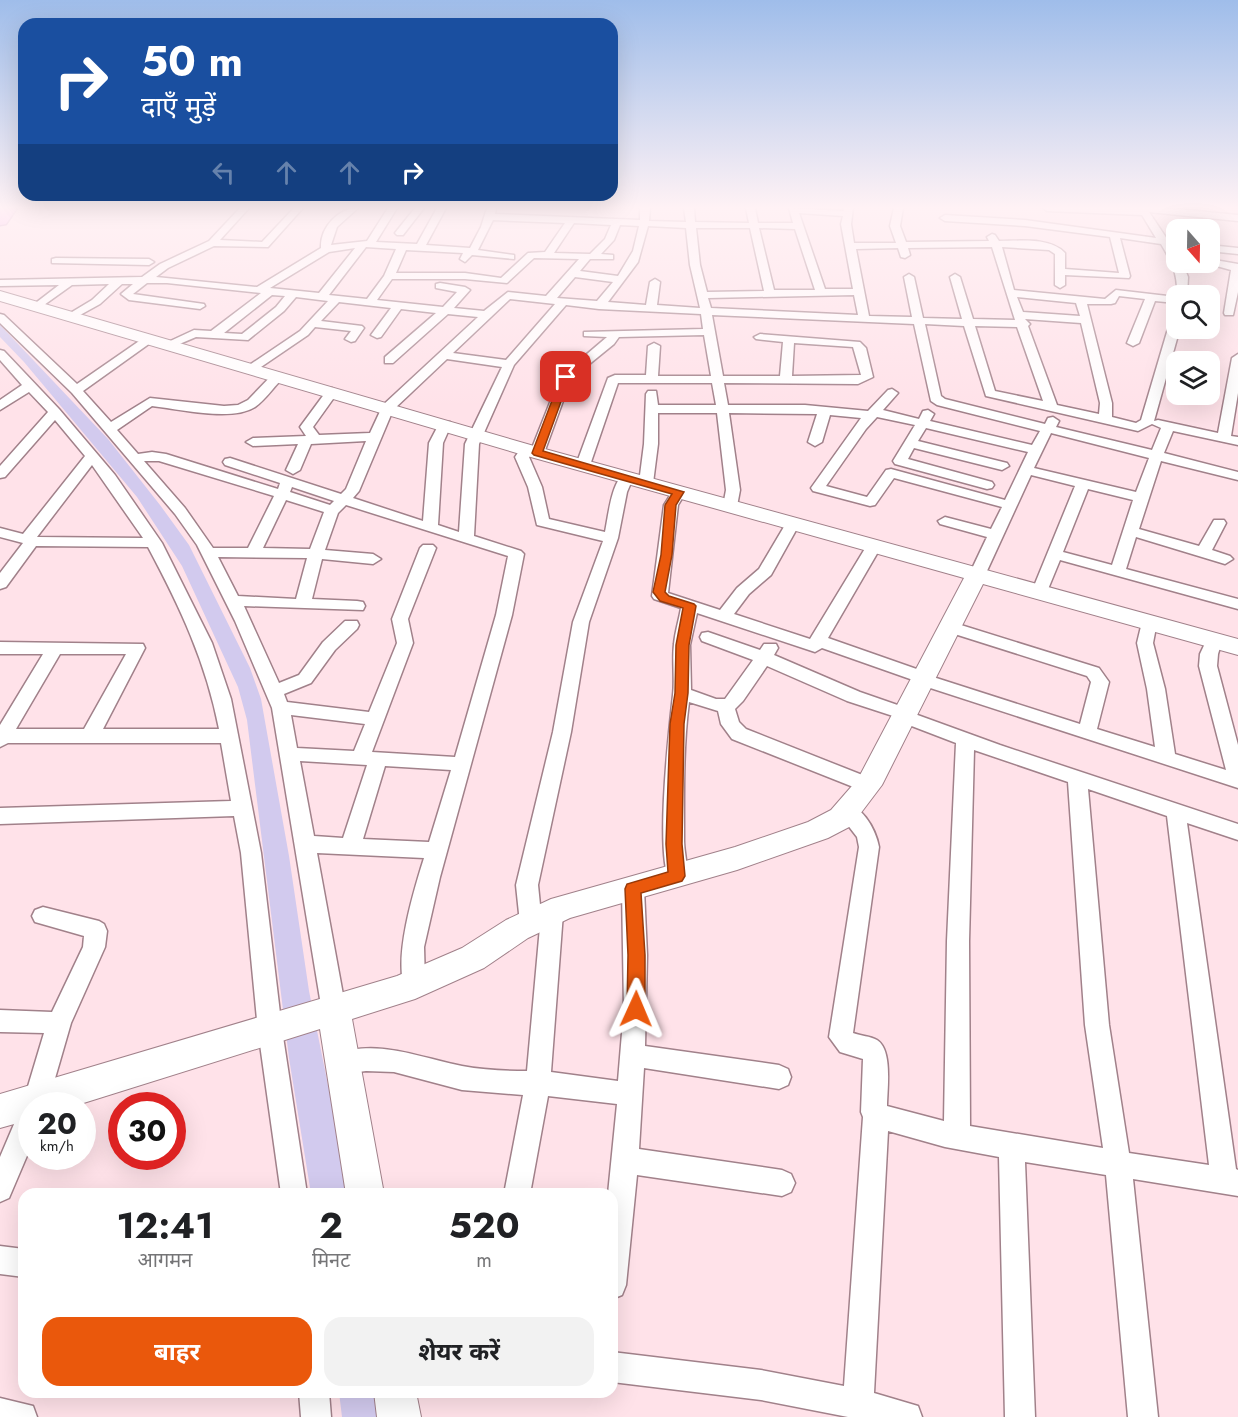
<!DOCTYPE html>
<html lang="hi">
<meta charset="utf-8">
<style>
body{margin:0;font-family:Jost,"Noto Sans Devanagari",sans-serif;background:#f2f2f2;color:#202124;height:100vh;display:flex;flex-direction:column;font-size:22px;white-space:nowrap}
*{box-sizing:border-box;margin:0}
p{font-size:20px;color:#757577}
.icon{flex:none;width:33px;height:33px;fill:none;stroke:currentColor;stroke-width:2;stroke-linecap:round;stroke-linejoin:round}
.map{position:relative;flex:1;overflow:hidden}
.side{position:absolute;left:18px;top:1188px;width:600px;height:210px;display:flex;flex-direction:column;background:#fff;border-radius:18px;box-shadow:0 6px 24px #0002}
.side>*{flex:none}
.guide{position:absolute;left:18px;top:18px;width:600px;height:183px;border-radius:18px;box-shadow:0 6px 24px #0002;background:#1a4fa0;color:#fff;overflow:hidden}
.needle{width:39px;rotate:160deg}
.buttons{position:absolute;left:1166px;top:219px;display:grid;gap:12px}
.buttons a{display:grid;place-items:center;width:54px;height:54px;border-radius:12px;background:#fff;box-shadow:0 6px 24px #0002;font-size:30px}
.speed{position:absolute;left:18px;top:1092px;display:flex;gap:12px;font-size:30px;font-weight:700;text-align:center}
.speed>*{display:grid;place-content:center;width:78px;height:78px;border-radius:50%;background:#fff;box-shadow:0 6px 24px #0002;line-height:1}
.speed small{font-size:15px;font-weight:400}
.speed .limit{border:9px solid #d22;background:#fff;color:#111}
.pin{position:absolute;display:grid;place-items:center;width:51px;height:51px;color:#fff;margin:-26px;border-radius:12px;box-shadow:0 3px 9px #0006}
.me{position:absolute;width:66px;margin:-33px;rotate:1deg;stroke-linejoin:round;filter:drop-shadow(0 0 4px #0008)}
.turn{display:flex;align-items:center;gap:21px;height:126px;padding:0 24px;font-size:27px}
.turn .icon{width:78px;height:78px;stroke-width:2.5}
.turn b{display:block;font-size:42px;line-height:51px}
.lanes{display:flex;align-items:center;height:57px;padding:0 24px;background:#0003;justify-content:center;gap:30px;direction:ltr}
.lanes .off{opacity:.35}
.eta{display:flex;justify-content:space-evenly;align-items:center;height:102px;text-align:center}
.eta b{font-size:36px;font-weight:700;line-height:42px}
.button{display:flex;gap:12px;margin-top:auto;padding:12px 24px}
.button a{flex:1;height:69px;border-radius:18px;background:#ea580c;color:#fff;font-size:24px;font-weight:700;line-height:69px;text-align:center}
.button a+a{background:#f2f2f2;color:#202124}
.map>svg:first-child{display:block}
.water{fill:#d2caee}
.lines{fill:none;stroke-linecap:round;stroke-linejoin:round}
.street-casing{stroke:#a1818a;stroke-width:3}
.secondary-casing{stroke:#a1818a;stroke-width:2}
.highway-casing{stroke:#b472af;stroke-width:3}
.street{fill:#fff;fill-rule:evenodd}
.secondary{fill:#fff;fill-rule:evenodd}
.highway{fill:#f89af6;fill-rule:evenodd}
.route{fill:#ea580c;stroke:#983908;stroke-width:1.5}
</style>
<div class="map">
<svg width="1238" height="1417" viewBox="0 0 1238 1417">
<rect width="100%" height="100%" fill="#ffe2e9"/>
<path class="water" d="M0,325l108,114 52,66 29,40 61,123 11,31 28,157 20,135 41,203h-39l-22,-136 -42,-338 -9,-33 -56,-121 -45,-69 -113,-135 -24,-25z
M339,1392h36l2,25h-35z"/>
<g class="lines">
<g class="street-casing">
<path id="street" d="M240,208h9l-29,32 42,2 32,-34h9l-35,39 -54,-1 -46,22 -12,9 101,10 64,-39c-1,-21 18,-40 37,-40l-21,19 -6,18 36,-4 21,-33h9l-21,34 41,2 20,-36h9l-20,37 44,3 11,-21 6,-19h9l-1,6 145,6v-12h10l-1,13 37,1 -2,-14h10l1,14 54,1 -3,-15h9l3,15h35l-4,-15 55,3v-3h9l-2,16 3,19h42l-6,-17 4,-18h9l-3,18 6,16 83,-1 -2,-4 5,-3 3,1 4,6c21,0 51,-4 66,12v16l54,4 -9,-36 -85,-11 -80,-5 -5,-3 5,-3 80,5 131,18 -14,-23 -95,-4 -4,-3h122l73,7v6l-89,-9 18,27 9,1v6l-5,-1 5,7v10h6l6,15 -1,19h-10c1,-22 -5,-34 -16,-52l-41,-6 10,38 -1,2 -64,-3v10l-5,3 -5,-3v-31l-6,-4 -47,-3 12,43 91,9 11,-9 60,7v6l-21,-2 -16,42 -6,3 -6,-3 18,-44 -26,-3 -4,7 -4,1h-24l25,99v14l24,6 5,-3 29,-98 6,-3v9h4l-26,93 4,-1 60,13 14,-75 6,-4v39l-7,43 7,1v8l-65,-14 -9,22 74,19v8l-77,-19 -22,68 60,17 15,-26h10l2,3 -14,27 18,6 3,3 -8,5 -89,-27 -10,32 112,30v10l-178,-49 -14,34h-12l-2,-3 43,-105 -44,-11 -45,98 -2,3h-12l-2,-3 17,-36 -47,-13 -2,-3 7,-4 46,12 11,-22 -108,-29 -19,27 -5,1 -57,-15 -2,-3 50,-70 -31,-3 -8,27 -7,4 -7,-4 9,-28 -88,-1 11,77 -3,16 -7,4 -7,-4 3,-16 -9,-77h-59v31l-5,39 -7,4 -5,-1 -2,-3 5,-39 2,-50 2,-3h8l2,14h58l-4,-22h-94l-28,82 -7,4 -5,-1 -2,-3 32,-87 7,-3h31l2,-29 6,-3 6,3 -2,30h53l-7,-41 -85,2 -5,7 -43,35 -27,74 -7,4 -6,-3 -2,3 13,30 7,32 56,13c3,-14 7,-55 21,-58l7,4 -6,14 -9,46 -29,84 -18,110 -33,153 3,30 3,-8 8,-3 8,3 3,6 -12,159 67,9 6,-72 -2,-120 3,-6 8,-3 8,3 3,6 3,66 -2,91 134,19 9,4 3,8 -3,8 -9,4 -135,-21 -5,81 143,21 9,4 4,9 -4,9 -9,4 -145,-21 -11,110 -4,10 -10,4v-105h-4l9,-90 -69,-8 -18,98h-26l19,-99 -61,-5 -68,-18 -28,-1 -23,3 -9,-3 -3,-8 3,-8c43,-17 86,3 128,11 21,4 43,5 65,5l13,-144 -9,5 -8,-3 -3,-6 -4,-38 37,-153 20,-110 30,-81 -66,-16 -9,-38 -13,-30 7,-10 10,1 28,-71 47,-40 -23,-1v-4l119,-3 -2,-15 -102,-5 -33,-4 -52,60 -35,79 -5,92 47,15 3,3 -12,61 -72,262 -16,70 1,37 -3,7 -8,3 -8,-3c-14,-30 8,-101 18,-133l-107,-5 29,158 -4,7 -8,4 -8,-4 -4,-7 -50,-303 -37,-87 -38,-76 -22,-31 -103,-121 -72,-70v-9l4,1 73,69 68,-47h8v4l-70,50 28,31 39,-24 74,8 14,-1 10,-5 25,-26h8v6c-8,8 -16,20 -26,27 -23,15 -76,2 -103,-1l-35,24 21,24 14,-2 14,2 112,35 2,-6 -55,-18 -2,-3 2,-3 5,-1 111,36 5,-5 20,-48 -55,3 -11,26 -7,4 -7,-4 12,-26 -45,2 -7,-4 7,-4 53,-2 -6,-9 28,-38 4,-1 6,4 -25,35 6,8 51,-2 13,-28 95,-88 -30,-3 -55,49h-8v-6l51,-44 -35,-4 -20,28 -4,1 -6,-3 20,-27 -52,-6 -18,19 41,5 2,2 -9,13 -4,1 -6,-3 6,-8 -36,-4 -7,8 -56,38 -6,-4 2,-3 52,-35 28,-30 -32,-4 -12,14 -36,29 -52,-3 -26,11 -4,-1v-4l28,-13 17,1 50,-38 -94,-10h-20l-14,11 71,10 1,2 -5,3 -71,-9 -8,-6 12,-10h-11l-22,20 -29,16 -4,-1v-4l25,-15 17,-16 -37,1 -35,25 -5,-3 1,-2 26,-20 -59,1v-6l142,-3 18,-13 49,-23zM799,213l44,3 -2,8 12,65h-28zM493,220l72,3 -20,29 -17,1 -27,25 -36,-5h-69l10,-23 57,3 -3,6 5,3 7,-7 42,4v-4l-36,-5zM574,223l37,2 -6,14 -15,15 -36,-1zM620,225l19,1 -6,25 -15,25 -38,-5 10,-12h23v-4l-12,-1 13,-14zM648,226l38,2 4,37 10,43 -43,-3 3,-23 -5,-3 -5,3 -4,23 -38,-3 30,-40zM696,228h54l14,63 -57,1 -7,-27zM759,228l36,1 20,61h-41zM366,247l30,2 -12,27 -17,23 -38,-4zM992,247l23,73 -42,-1 -13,-42 -5,-3 -5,3 12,42 -39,-1 -9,-41 -5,-3 -5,3 8,40 -43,-1 -13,-67 42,-1 3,9 4,1 5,-3 -2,-7zM355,248l-36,45 -49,-5 59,-36zM534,258l45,1 -33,37 -38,-4 -24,19 -30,-3 16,-18 -5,-3 -25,-4 -4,1v4l21,4 -14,15 -66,-7 15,-21h73l42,4zM575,277l38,5 -16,19 -40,-3zM272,295l13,1 -9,11 -34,27 -18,-1zM854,295l4,20 -147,-7 -3,-10zM1017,297l59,6 4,13 -57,-4zM510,299l45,5 -49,56 -53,-7zM712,315l202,9 17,77 6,4 103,26 -8,14 -102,-24 4,-7 -6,-4 -5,1 -4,8 -36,-9 15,-17 -6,-4 -4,1 -20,21 -63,-6h-77l-4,-22 134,1 15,-7 -7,-29 -6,-6 -100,-8 -6,3 2,2 27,3 -3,34h-57zM1025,319l56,4 19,80 -1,11 -42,-9 -29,-79 2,-2zM925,324l39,2 22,70 152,35 14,-7 9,4 -9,22 -96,-23 3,-6 -6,-4 -5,1 -3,6 -100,-25 -4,-3zM975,326l42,1 26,74 -48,-10zM794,343l59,4 8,28 -69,1zM447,359l55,8 -37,77 -6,88 -21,-7 5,-82 8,-18 -1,-3h-10l-11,21 -6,78 -70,-23 6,-7 34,-81zM877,417l38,8 -22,36 2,3 92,25 5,-1 2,-3 -2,-3 -84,-23 6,-11 88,22 7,-4 -2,-3 -89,-22 8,-13 102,24 -23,48 -114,-31 -5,1 -19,27 -41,-11 40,-57zM1051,433l98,25 -13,34 -102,-24zM144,461h15l115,35 -26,52h-35l-28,-40zM292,487l42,14 -4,4 -40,-13zM1088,489l45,11 -21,65 -49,-13zM286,500l38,12 -14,37 -47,-1zM346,505l162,51 -12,59 -41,142 -83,-5 41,-109 -5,-24 28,-71 -3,-3h-10l-3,3 -28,71 5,24 -28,69 -82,-10 -3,-8 27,-11 24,-33 22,-21 2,-4 -2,-4h-12l-22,21 -24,33 -20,8 -35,-77 119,4 2,-4 -2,-4 -6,-1 -45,-2 10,-40 51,5 8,-5 -8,-5 -48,-4 13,-37zM218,557l89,1 -11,41 -58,-3zM291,715l74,9 -11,27 -57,-3zM300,761l67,4 -24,73 -29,-2zM385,766l66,4 -22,72 -66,-3z
M415,208h9l-21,27h-6l-2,-2z
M1209,245l29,3v6l-29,-3z
M56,258l93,1 5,3 -5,3 -97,-2v-4z
M1209,259l29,5v28l-5,23h-8l-1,-2 7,-43 -29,-8h7z
M0,350l4,1 55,58 56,66 47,68 50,100 19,56 30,154 21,177 25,164h-26l-23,-164 -17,-177 -7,-37 -234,8v-16l231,-7 -10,-58h-213l-8,4v-22l43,-71h-43v-12l143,2 2,4 -42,81h116c-13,-67 -39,-122 -71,-182l-112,-1 -30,41 -6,2v-16l23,-30 -23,-6v-9l23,6 62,-78 -30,-36 -50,57 -5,1v-12l48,-54 -19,-20 -29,18v-10l22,-15 -22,-25zM92,465l51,73 -106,-1zM60,654h66l-42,75h-68z
M679,488l7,4 -8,13 -10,88 52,17 17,-22 22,-19 29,-49h10l2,3 -29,52 -22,19 -15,20 76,25 59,-97h10l3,3 -54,93 100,35 2,3 150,48 11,-42 -4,-6 -145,-46 -2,-4 2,-4 6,-1 151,47 10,14 -12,47 58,18 -8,-58 -10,-46 6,-25h12l2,4 -4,21 12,46 10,65 51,16 -27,-104 1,-12 8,-17h12l2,4 -4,13 -1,12 21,79v43l-323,-105 -2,-3 -91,-32 -7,4 -6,-2 -112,-37 -7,32 1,45 25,9h9l28,-39 -51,-19 -2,-4 2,-4 6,-1 52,18 4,-6h12l2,4 -4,7 86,37 49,17 3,4 88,32 238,79v16l-51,-17 49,346 2,1v26l-105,-17 25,238h-30l-22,-242 -81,-13 10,255h-30l-6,-260 -54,-10 -57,-16 -14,262 44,13 4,11h-74l-87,-17 -149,-18v-30l149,18 83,16 19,-269 -2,-5 2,-53 -23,-7 -11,-15 30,-190 -2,-10 -20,-26 3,-5c20,-7 36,24 39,41l-26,186c8,3 17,3 24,7 16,10 10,50 10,66l57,15 3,-180 9,-198 -60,-23 -3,-4 -46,-15 -80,-35 -24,35 -8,8 4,13 7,7 129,51 3,5 -3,5 -7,2 -7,-2 -129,-51 -11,-15 -3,-13 -29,-9c-6,45 -5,93 -5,139 0,13 6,29 0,41l-7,2 -7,-2c-15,-28 -1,-152 3,-187 2,-17 -1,-34 1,-51 1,-12 5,-24 7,-36l-27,-9 -2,-3 12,-91 10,-16zM974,750l94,32 17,243 18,123 -133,-22 -1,-185zM1088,789l79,27 42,349 -80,-12 -20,-128z
M43,907l56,14 5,3 3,7 -2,16 -34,76 -24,83h-15v38l-23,54 -9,4v-45l23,-54 21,-70 -44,-1v-22l52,2 31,-65 1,-11 -49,-14 -3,-6 3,-6z
M0,1246l24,3v28l-24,-3z
M299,1392h30l2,25h-30z
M0,1398l33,8 4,11h-37z"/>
</g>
<g class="secondary-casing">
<path id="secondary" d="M0,291l534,155 704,193v16l-255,-71 -101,201 -31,41 -23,12 -91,32 -167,48 -42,20 -44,30 -69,31 -63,20 32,175h-38l-26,-165 -246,77h-42v13l-32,9v-34l397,-118 65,-28 44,-28 45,-21 184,-52 73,-25 23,-12 27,-31 106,-201 -444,-124 -520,-153z
M374,1392h42l5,25h-44z"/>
</g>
<g class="highway-casing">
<path id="highway" d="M17,208l-11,16 -6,1v-17z"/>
</g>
<use href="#street" class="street"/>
<use href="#secondary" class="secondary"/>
<use href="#highway" class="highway"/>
</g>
<linearGradient id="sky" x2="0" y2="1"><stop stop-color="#9fbdea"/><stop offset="0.51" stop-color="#fff2f5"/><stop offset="1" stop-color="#fff2f5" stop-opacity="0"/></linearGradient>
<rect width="1238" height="407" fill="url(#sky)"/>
<path class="route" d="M566,374l4,3 -27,74 141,41 -8,13 -4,50 -7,37 4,4 25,8 2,2 -7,39 -1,48 -4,31 -2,120 3,32 -3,5 -41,12 4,62v54l-3,6 -6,2 -6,-2 -3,-6 1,-54 -3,-66 2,-5 41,-12 -2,-28 4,-120 5,-31 1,-48 7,-37 -23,-7 -7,-9 8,-37 4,-50 7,-11 -138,-39 -2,-2 29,-76z"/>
</svg>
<div class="buttons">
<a><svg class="needle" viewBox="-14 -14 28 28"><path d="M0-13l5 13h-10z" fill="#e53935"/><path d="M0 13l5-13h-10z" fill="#757577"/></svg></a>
<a><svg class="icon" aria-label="search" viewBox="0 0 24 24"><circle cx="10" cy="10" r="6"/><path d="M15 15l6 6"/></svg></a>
<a><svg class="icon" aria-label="layers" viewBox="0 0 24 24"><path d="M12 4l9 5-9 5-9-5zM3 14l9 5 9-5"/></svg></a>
</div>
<div class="speed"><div>20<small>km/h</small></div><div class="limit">30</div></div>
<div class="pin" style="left:566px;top:377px;background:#d93025"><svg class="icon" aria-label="arrive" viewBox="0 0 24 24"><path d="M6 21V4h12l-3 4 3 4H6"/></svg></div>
<svg class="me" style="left:636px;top:1009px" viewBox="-20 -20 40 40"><path d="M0-17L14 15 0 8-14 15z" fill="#ea580c" stroke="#fff" stroke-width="4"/></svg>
<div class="guide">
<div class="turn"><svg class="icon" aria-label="right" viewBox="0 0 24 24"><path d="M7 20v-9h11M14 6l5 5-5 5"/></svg><div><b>50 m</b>दाएँ मुड़ें</div></div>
<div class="lanes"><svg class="icon off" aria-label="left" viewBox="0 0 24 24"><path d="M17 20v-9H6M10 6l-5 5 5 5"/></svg><svg class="icon off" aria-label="ahead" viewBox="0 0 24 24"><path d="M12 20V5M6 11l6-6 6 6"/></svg><svg class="icon off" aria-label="ahead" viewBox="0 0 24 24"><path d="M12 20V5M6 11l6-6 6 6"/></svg><svg class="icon" aria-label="right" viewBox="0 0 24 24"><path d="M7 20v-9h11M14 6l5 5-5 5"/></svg></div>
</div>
<section class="side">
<div class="eta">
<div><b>12:41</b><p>आगमन</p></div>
<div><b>2</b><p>मिनट</p></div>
<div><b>520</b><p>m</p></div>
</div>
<div class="button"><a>बाहर</a><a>शेयर करें</a></div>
</section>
</div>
